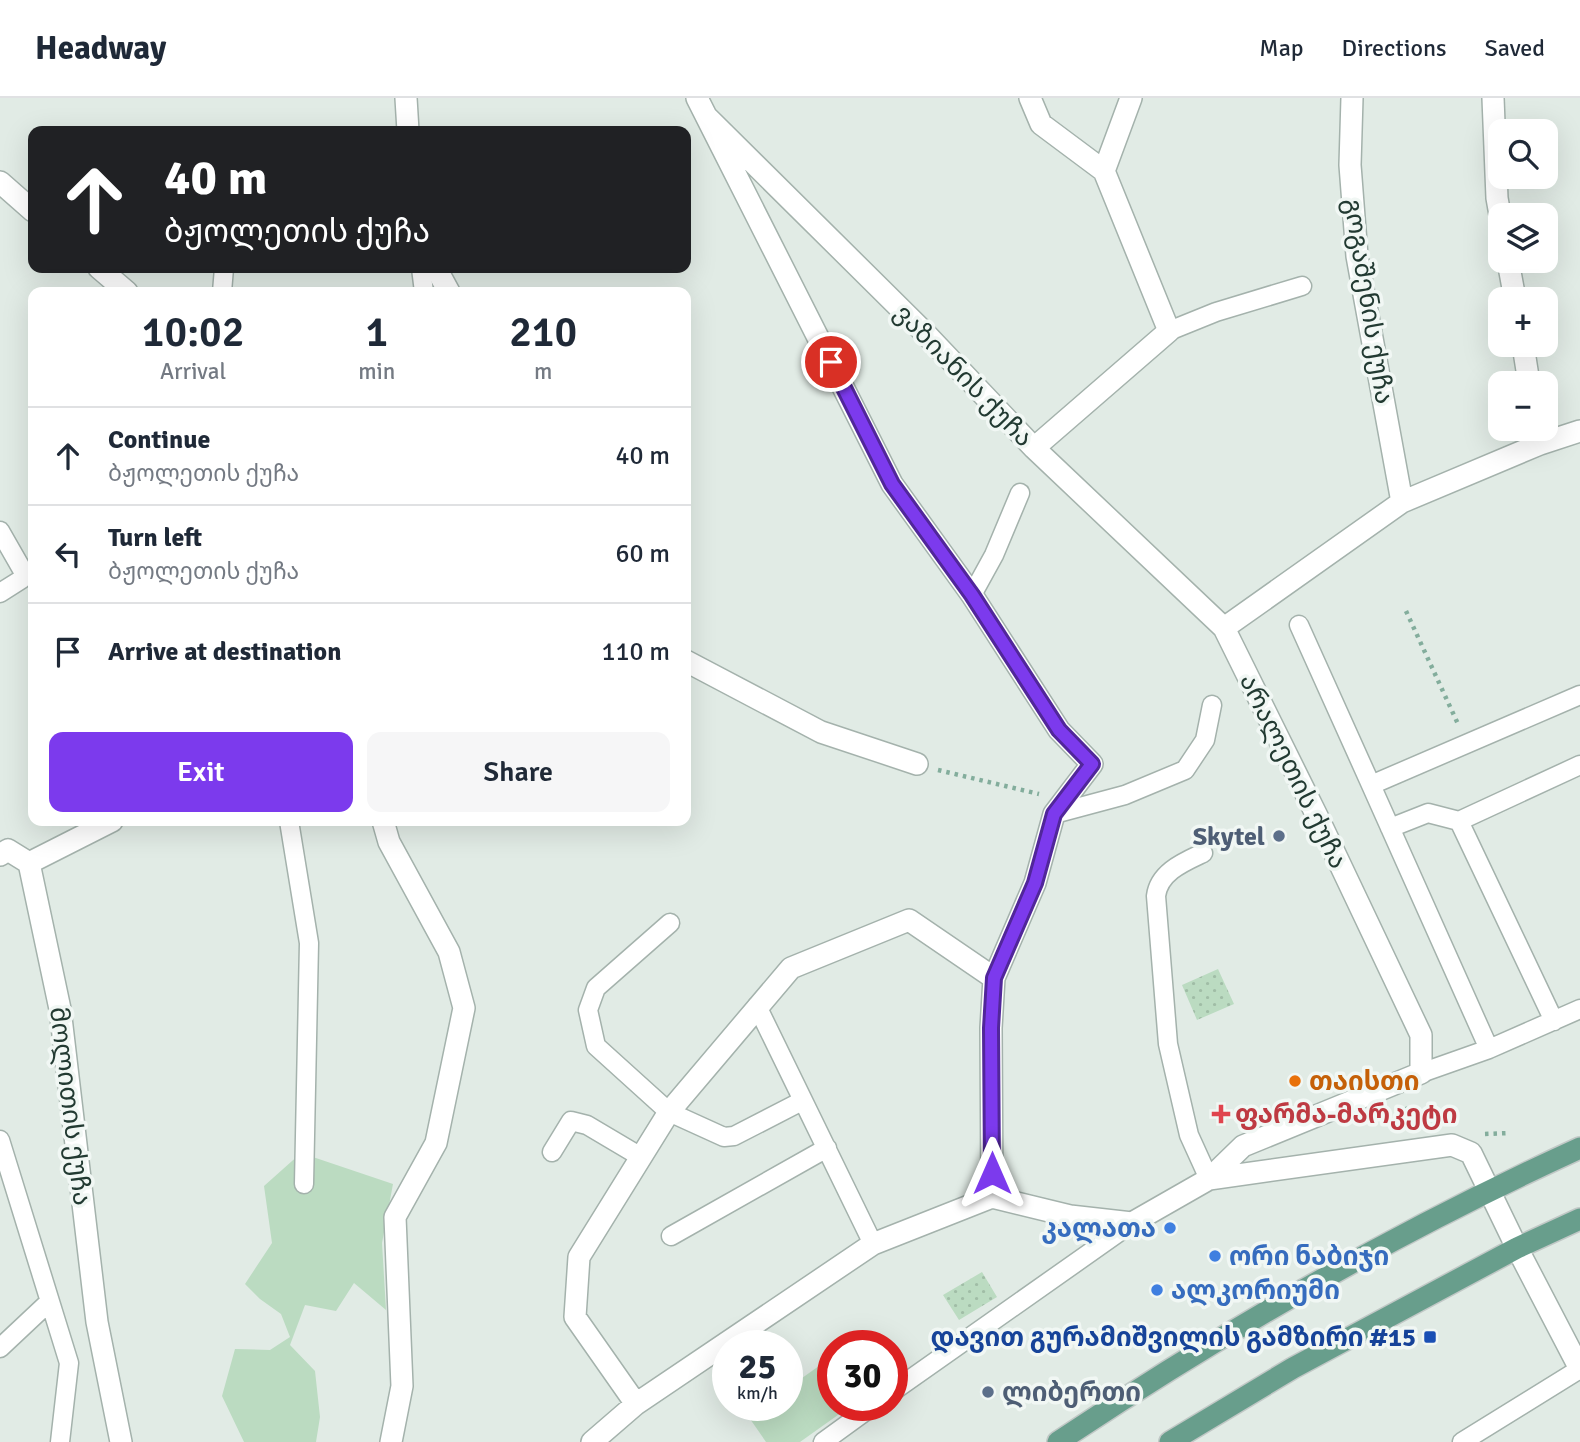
<!DOCTYPE html>
<meta charset="utf-8">
<style>
body{margin:0;font-family:Signika,"Noto Sans Georgian",sans-serif;background:#f6f6f7;color:#1f2937;height:100vh;display:flex;flex-direction:column;font-size:26px;white-space:nowrap}
*{box-sizing:border-box;margin:0}
p{font-size:23px;color:#747a83}
.icon{flex:none;width:38px;height:38px;fill:none;stroke:currentColor;stroke-width:2;stroke-linecap:round;stroke-linejoin:round}
.map{position:relative;flex:1;overflow:hidden}
.details{position:absolute;left:28px;top:189px;width:663px;height:539px;display:flex;flex-direction:column;background:#fff;border-radius:14px;box-shadow:0 7px 28px #0002}
.details>*{flex:none}
.top-card{position:absolute;left:28px;top:28px;width:663px;height:147px;border-radius:14px;box-shadow:0 7px 28px #0002;background:#202124;color:#fff;overflow:hidden}
.buttons{position:absolute;left:1488px;top:21px;display:grid;gap:14px}
.buttons a{display:grid;place-items:center;width:70px;height:70px;border-radius:14px;background:#fff;box-shadow:0 7px 28px #0002;font-size:35px}
.speed{position:absolute;left:712px;top:1232px;display:flex;gap:14px;font-size:35px;font-weight:700;text-align:center}
.speed>*{display:grid;place-content:center;width:91px;height:91px;border-radius:50%;background:#fff;box-shadow:0 7px 28px #0002;line-height:1}
.speed small{font-size:18px;font-weight:400}
.speed .limit{border:10px solid #d22;background:#fff;color:#111}
.pin{position:absolute;display:grid;place-items:center;width:60px;height:60px;color:#fff;margin:-30px;border:4px solid #fff;border-radius:50%;box-shadow:0 2px 7px #0007}
.me{position:absolute;width:77px;margin:-38px;rotate:0deg;stroke-linejoin:round;filter:drop-shadow(0 0 5px #0008)}
.turn{display:flex;align-items:center;gap:24px;height:147px;padding:0 21px;font-size:32px}
.turn .icon{width:91px;height:91px;stroke-width:2.5}
.turn b{display:block;font-size:49px;line-height:60px}
.eta{display:flex;justify-content:space-evenly;align-items:center;height:119px;text-align:center}
.eta b{font-size:42px;font-weight:600;line-height:49px}
.action{display:flex;gap:14px;margin-top:auto;padding:14px 21px}
.action a{flex:1;height:80px;border-radius:14px;background:#7c3aed;color:#fff;font-size:28px;font-weight:600;line-height:80px;text-align:center}
.action a+a{background:#f6f6f7;color:#1f2937}
ul{padding:0;list-style:none}
li{display:flex;align-items:center;gap:21px;height:98px;padding:0 21px;border-top:2px solid #e0e1e3}
li div{flex:1}
li b{display:block;font-size:26px}
li em{font-style:normal}
header{display:flex;align-items:center;gap:42px;box-sizing:border-box;height:98px;padding:0 35px;background:#fff;border-bottom:2px solid #e0e1e3}
header strong{font-size:33px}
nav{display:flex;gap:38px;margin-inline-start:auto;font-size:24px}
.map>svg:first-child{display:block}
.grass{fill:#bbdbc1}
.park{fill:url(#park-dots)}
.lines{fill:none;stroke-linecap:round;stroke-linejoin:round}
.service-casing{stroke:#a4b2ac;stroke-width:21}
.minor-casing{stroke:#a4b2ac;stroke-width:24}
.primary-casing{stroke:#c1c8c6;stroke-width:24}
.path{stroke:#83ad9c;stroke-width:4.5;stroke-dasharray:3.5 5;stroke-linecap:butt}
.service{stroke:#fff;stroke-width:18}
.minor{stroke:#fff;stroke-width:21}
.primary{stroke:#689e8c;stroke-width:21}
.route-casing{stroke:#51269a;stroke-width:18}
.route{stroke:#7c3aed;stroke-width:12}
.service-dot{fill:#5c6f8a;stroke:#f1f7f4;stroke-width:2.5}
.food-dot{fill:#e8710a;stroke:#f1f7f4;stroke-width:2.5}
.health-dot{fill:#e0444e;stroke:#f1f7f4;stroke-width:2.5}
.shop-dot{fill:#3f7fe0;stroke:#f1f7f4;stroke-width:2.5}
.transit-dot{fill:#1a4fb4;stroke:#f1f7f4;stroke-width:2.5}
.labels{text-anchor:middle;stroke-width:7;stroke-linejoin:round;paint-order:stroke}
.street-label{font-size:26px;fill:#223a32;stroke:#f1f7f4}
.service-label{font-size:26px;font-weight:bold;fill:#4e5e75;stroke:#f1f7f4;text-anchor:end}
.food-label{font-size:26px;font-weight:bold;fill:#c56008;stroke:#f1f7f4;text-anchor:start}
.health-label{font-size:26px;font-weight:bold;fill:#be3a42;stroke:#f1f7f4;text-anchor:start}
.shop-label{font-size:26px;font-weight:bold;fill:#366cbe;stroke:#f1f7f4;text-anchor:start}
.transit-label{font-size:26px;font-weight:bold;fill:#164399;stroke:#f1f7f4;text-anchor:end}
</style>
<header>
<strong>Headway</strong>
<nav><a>Map</a><a>Directions</a><a>Saved</a></nav>
</header>
<div class="map">
<svg width="1580" height="1344" viewBox="0 0 1580 1344">
<defs>
<pattern id="park-dots" width="8" height="8" patternUnits="userSpaceOnUse" patternTransform="scale(1.75)"><rect width="8" height="8" fill="#bbdbc1"/><path d="M2 2h.1M6 6h.1" fill="none" stroke="#a0bda6" stroke-width="1.8" stroke-linecap="round"/></pattern>
</defs>
<rect width="100%" height="100%" fill="#e1ebe5"/>
<path class="grass" d="M301,1055l92,31 -11,59 4,67 -32,-27 -18,28 -31,-6 -15,40 25,26 5,46 -4,25h-72l-22,-46 13,-47 35,1 20,-13 -9,-23 -21,-15 -15,-15 27,-41 -8,-57z
M833,1258v49h19l-52,37h-34l-18,-26 15,-11h25v-17z"/>
<path class="park" d="M1218,871l16,35 -37,16 -15,-35z
M982,1174l15,25 -38,23 -16,-25z"/>
<g class="lines">
<g class="service-casing">
<path id="service" d="M421,170l3,24
M222,194l2,-24
M1169,233l47,-19 86,-26
M0,433l24,42 -2,6 -22,14
M972,497l22,-40 26,-62
M1299,527l72,160
M1054,716l71,-19 60,-25 20,-30 7,-35
M289,723l20,122 -5,241
M1459,723l121,-56
M1390,730l38,-15 31,8 95,200
M1203,755c-19,9 -44,19 -47,43l12,148 21,91 20,44
M670,825l-74,65 -8,22 8,36 73,66 55,25 10,-1 68,-35
M757,908l116,238
M1489,951l-118,-264 209,-90
M1421,975l68,-24 91,-40
M0,1042l69,223 -9,79
M552,1054l19,-31 16,4 54,32
M671,1138l156,-88
M0,1250l49,-46
M892,1294l240,-169
M823,1344l51,-37
M1462,1344l118,-73"/>
</g>
<g class="minor-casing">
<path id="minor" d="M406,0l2,33
M697,0l195,386 80,111 87,135 33,34 -38,50 -19,69 -41,95
M1030,0l11,26 63,47 65,160 -135,117
M1352,0l-2,67 7,91 45,246
M1493,0l4,100 3,17
M708,20l216,214 110,116 190,180 95,192 102,215v38l-178,73 -34,33
M1104,73l27,-73
M0,84l33,29
M1508,163l7,38
M99,170l28,24
M436,170l13,24
M1523,247l6,38
M1224,530l178,-126 138,-58 40,-13
M686,563l135,71 96,32
M112,723l-83,42 31,146 37,313 24,120
M383,723l6,21 60,110 15,56 -28,135 -41,74 7,169 -11,56
M0,757l8,-5 21,13
M636,1306l-61,-87 4,-60 90,-145 122,-144 118,-48 85,58 -3,50 1,169
M592,1344l44,-38 237,-160 119,-47 78,19 62,7 77,-44 243,-34 19,8 46,95 63,121"/>
</g>
<g class="primary-casing">
<path id="primary" d="M1058,1344c166,-111 340,-211 522,-294
M1170,1344l123,-74 224,-120 63,-29"/>
</g>
<path class="path" d="M1406,513l52,113
M938,672l101,24
M1405,1009l7,21
M1485,1036l24,-1"/>
<use href="#service" class="service"/>
<use href="#minor" class="minor"/>
<use href="#primary" class="primary"/>
</g>
<g class="lines">
<g class="route-casing">
<path id="route" d="M831,264l61,122 80,111 87,135 33,34 -38,50 -19,69 -41,95 -3,50 1,145"/>
</g>
<use href="#route" class="route"/>
</g>
<g class="service-dot">
<circle cx="1279" cy="738" r="7"/>
<circle cx="988" cy="1294" r="7"/>
</g>
<circle class="food-dot" cx="1295" cy="983" r="7"/>
<path class="health-dot" d="M1217.5 1005.5h7v7h7v7h-7v7h-7v-7h-7v-7h7z"/>
<g class="shop-dot">
<circle cx="1170" cy="1130" r="7"/>
<circle cx="1215" cy="1158" r="7"/>
<circle cx="1157" cy="1192" r="7"/>
</g>
<rect class="transit-dot" x="1423" y="1232" width="14" height="14" rx="3.5"/>
<g class="labels">
<g class="street-label">
<text transform="translate(1369 203) rotate(81)" y="9">გოგაშენის ქუჩა</text>
<text transform="translate(964 277) rotate(46)" y="9">ვაზიანის ქუჩა</text>
<text transform="translate(1294 673) rotate(64)" y="9">არალეთის ქუჩა</text>
<text transform="translate(71 1008) rotate(83)" y="9">მოლითის ქუჩა</text>
</g>
<g class="service-label">
<text x="1265" y="747">Skytel</text>
<text x="1002" y="1303" text-anchor="start">ლიბერთი</text>
</g>
<g class="food-label">
<text x="1309" y="992">თაისთი</text>
</g>
<g class="health-label">
<text x="1235" y="1025">ფარმა-მარკეტი</text>
</g>
<g class="shop-label">
<text x="1156" y="1139" text-anchor="end">კალათა</text>
<text x="1229" y="1167">ორი ნაბიჯი</text>
<text x="1171" y="1201">ალკორიუმი</text>
</g>
<g class="transit-label">
<text x="1416" y="1248">დავით გურამიშვილის გამზირი #15</text>
</g>
</g>
</svg>
<div class="buttons">
<a><svg class="icon" aria-label="search" viewBox="0 0 24 24"><circle cx="10" cy="10" r="6"/><path d="M15 15l6 6"/></svg></a>
<a><svg class="icon" aria-label="layers" viewBox="0 0 24 24"><path d="M12 4l9 5-9 5-9-5zM3 14l9 5 9-5"/></svg></a>
<a>+</a>
<a>−</a>
</div>
<div class="speed"><div>25<small>km/h</small></div><div class="limit">30</div></div>
<div class="pin" style="left:831px;top:264px;background:#d93025"><svg class="icon" aria-label="arrive" viewBox="0 0 24 24"><path d="M6 21V4h12l-3 4 3 4H6"/></svg></div>
<svg class="me" style="left:992px;top:1075px" viewBox="-20 -20 40 40"><path d="M0-17L14 15 0 8-14 15z" fill="#7c3aed" stroke="#fff" stroke-width="4"/></svg>
<div class="top-card">
<div class="turn"><svg class="icon" aria-label="ahead" viewBox="0 0 24 24"><path d="M12 20V5M6 11l6-6 6 6"/></svg><div><b>40 m</b>ბჟოლეთის ქუჩა</div></div>
</div>
<section class="details">
<div class="eta">
<div><b>10:02</b><p>Arrival</p></div>
<div><b>1</b><p>min</p></div>
<div><b>210</b><p>m</p></div>
</div>
<ul>
<li><svg class="icon" aria-label="ahead" viewBox="0 0 24 24"><path d="M12 20V5M6 11l6-6 6 6"/></svg><div><b>Continue</b><p>ბჟოლეთის ქუჩა</p></div><em>40 m</em></li>
<li><svg class="icon" aria-label="left" viewBox="0 0 24 24"><path d="M17 20v-9H6M10 6l-5 5 5 5"/></svg><div><b>Turn left</b><p>ბჟოლეთის ქუჩა</p></div><em>60 m</em></li>
<li><svg class="icon" aria-label="arrive" viewBox="0 0 24 24"><path d="M6 21V4h12l-3 4 3 4H6"/></svg><div><b>Arrive at destination</b></div><em>110 m</em></li>
</ul>
<div class="action"><a>Exit</a><a>Share</a></div>
</section>
</div>
